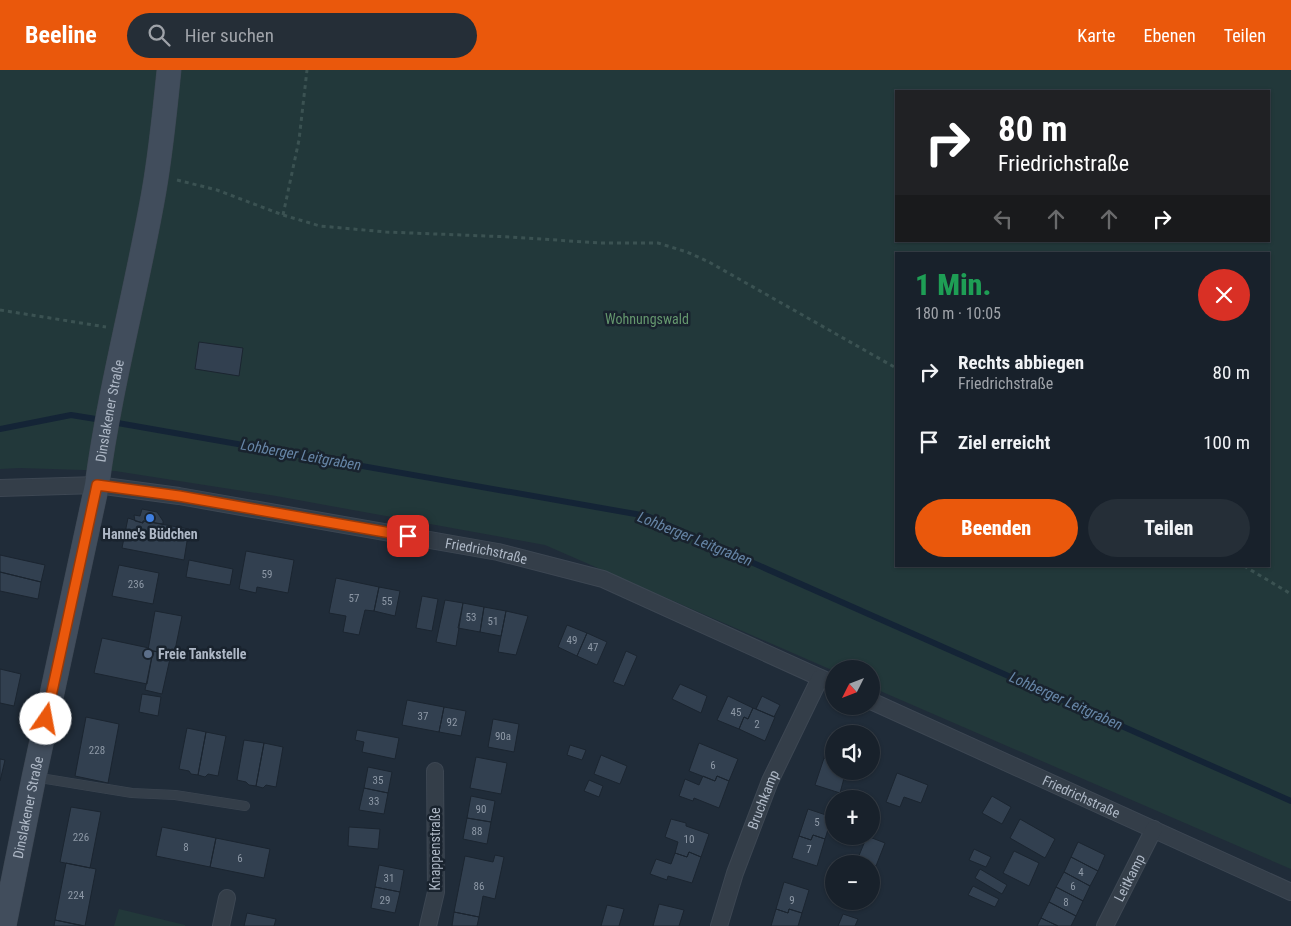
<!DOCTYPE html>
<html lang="de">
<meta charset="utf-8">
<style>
body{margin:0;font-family:"Roboto Condensed",sans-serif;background:#252e37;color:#f1f3f6;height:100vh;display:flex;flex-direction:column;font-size:19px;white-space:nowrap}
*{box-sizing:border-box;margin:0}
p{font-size:16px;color:#9fa3a9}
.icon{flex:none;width:28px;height:28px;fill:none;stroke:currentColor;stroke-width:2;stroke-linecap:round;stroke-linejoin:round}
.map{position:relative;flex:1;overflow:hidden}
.panel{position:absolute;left:895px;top:182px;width:375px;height:315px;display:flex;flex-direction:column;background:#18212b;border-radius:0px;box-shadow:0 1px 4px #0004,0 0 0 1px #363e47}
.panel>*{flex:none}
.top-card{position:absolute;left:895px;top:20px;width:375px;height:152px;border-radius:0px;box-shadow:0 1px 4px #0004,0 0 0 1px #363e47;background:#202124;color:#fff;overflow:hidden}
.needle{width:32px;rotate:228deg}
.buttons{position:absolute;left:825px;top:590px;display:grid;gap:10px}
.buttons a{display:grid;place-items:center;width:55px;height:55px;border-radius:50%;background:#18212b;box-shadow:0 1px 4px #0004,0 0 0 1px #363e47;font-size:25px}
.pin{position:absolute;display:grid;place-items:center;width:42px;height:42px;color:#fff;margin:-21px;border-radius:10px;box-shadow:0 2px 8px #0006}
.me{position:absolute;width:55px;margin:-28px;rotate:12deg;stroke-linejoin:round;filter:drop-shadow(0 0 4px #0008)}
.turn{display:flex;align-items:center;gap:18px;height:105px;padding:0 20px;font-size:22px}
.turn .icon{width:65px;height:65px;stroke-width:2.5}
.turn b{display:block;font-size:35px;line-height:42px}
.lanes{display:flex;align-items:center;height:48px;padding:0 20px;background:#0003;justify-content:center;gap:25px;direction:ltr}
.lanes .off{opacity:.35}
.round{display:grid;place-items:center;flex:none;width:52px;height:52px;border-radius:26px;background:#252e37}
.summary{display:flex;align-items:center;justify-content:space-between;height:85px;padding:0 20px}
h1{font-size:30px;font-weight:800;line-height:38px;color:#1e9e55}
.cta{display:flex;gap:10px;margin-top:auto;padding:10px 20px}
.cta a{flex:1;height:58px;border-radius:30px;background:#ea580c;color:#fff;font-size:20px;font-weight:800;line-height:58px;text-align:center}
.cta a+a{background:#252e37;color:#f1f3f6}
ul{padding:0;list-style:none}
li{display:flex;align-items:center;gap:15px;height:70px;padding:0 20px}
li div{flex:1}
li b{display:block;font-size:19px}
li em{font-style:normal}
header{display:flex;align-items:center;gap:30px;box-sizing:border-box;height:70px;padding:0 25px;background:#ea580c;color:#fff}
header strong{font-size:24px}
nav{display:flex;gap:28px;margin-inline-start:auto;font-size:18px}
.search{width:350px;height:45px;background:#252e37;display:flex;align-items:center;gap:12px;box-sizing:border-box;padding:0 18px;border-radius:28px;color:#9fa3a9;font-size:19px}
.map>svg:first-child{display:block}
.green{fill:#22383a;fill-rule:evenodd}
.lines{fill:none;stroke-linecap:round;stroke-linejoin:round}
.stream{stroke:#142436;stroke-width:6}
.building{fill:#324050;stroke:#1b2530}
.lane-casing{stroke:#3d4753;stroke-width:10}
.street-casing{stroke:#3d4753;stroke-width:18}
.secondary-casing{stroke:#3d4753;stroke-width:25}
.path{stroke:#3b5252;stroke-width:3;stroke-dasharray:4 4;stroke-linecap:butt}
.lane{stroke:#343e49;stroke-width:9}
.street{stroke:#343e49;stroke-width:16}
.secondary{stroke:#414d5c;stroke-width:24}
.route-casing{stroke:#983908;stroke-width:12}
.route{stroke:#ea580c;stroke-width:9}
.shop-dot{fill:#3f7fe0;stroke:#19232e;stroke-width:2}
.service-dot{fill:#5c6f8a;stroke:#19232e;stroke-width:2}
.labels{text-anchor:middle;stroke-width:5;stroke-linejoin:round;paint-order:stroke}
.number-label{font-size:11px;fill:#8d98a6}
.park-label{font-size:14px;fill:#65976e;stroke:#19232e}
.street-label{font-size:14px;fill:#aeb8c6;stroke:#19232e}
.poi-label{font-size:14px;font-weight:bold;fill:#aeb8c6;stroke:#19232e}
.water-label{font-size:15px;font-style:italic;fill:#6685a6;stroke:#19232e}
</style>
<header>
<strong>Beeline</strong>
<div class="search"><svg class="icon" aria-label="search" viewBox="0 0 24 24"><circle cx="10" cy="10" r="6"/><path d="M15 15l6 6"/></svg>Hier suchen</div>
<nav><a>Karte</a><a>Ebenen</a><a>Teilen</a></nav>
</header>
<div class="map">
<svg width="1291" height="856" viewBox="0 0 1291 856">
<rect width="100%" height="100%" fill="#202c39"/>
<path class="green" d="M0,0h1291v799l-420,-182v-18h-37v2l-289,-126 -269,-49 -161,-25 -95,-3 -20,1zM896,21h373v150h-373zM896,184h373v312h-373z
M119,839l66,16v1h-71z"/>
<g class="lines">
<path class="stream" d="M112,352l535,94 644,285
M0,359l71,-14 31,5"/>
</g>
<path class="building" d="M199,272l44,6 -4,28 -44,-7z
M142,439l15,3 6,9v3l-20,-3v2l-8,-2 -1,-6 6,1z
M128,448l15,5v-2l46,8 -5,31 -62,-12z
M246,481l48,9 -6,33 -31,-6 -1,6 -17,-4z
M0,485l45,10 -4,17 -41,-10z
M189,490l44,9 -3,16 -44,-8z
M119,495l40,8 -6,31 -41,-8z
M0,502l41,10 -3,17 -38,-8z
M336,508l43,9 -5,24 -9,-1 -6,25 -16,-3 3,-16 -17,-3z
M379,517l21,4 -5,25 -21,-5z
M422,526l16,3 -6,32 -16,-3z
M445,530l18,3 -7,43 -20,-4z
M463,533l21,4 -4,25 -22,-4z
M484,537l22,4 -5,25 -21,-4z
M155,541l27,5 -8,39 -26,-5z
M506,541l22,5 -12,39 -18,-3z
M567,555l20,8 -10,23 -19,-9z
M587,563l20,9 -10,23 -20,-9z
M102,568l47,10 -1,2 5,1 -6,33 -53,-11z
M153,581l18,3 -9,40 -17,-4z
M626,581l11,5 -13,30 -11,-4z
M0,599l21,5 -7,32 -14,-3z
M680,614l27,12 -6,17 -29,-14z
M142,624l19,3 -3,19 -19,-4z
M728,626l25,12 -5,11 -4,-2 -5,12 -22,-9z
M762,626l18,9 -6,12 -18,-8z
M407,630l37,7 -5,25 -37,-7z
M444,637l22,4 -5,25 -22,-4z
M753,638l22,9 -10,24 -26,-12 5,-12 4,2z
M86,647l33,7 -11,59 -33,-7z
M493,649l26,5 -5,28 -26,-5z
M187,658l19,4 -8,43 -7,-1 -2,-3 -10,-2z
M357,660l42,8 -4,21 -33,-7 2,-10 -9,-2z
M206,662l20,4 -8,40 -10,-2 -3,3 -7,-2z
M831,665l3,1v25l-10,-3z
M244,670l20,3 -8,43 -7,-1 -3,-3 -9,-2z
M264,673l19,4 -7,40 -10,-2 -3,3 -7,-2z
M699,673l39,16 -9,22 -12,-5 -2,5 -26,-10z
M570,675l16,5 -4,10 -15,-5z
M871,678l8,2 -6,19 -2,-1z
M601,685l26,11 -7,18 -26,-10z
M476,687l31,6 -6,31 -31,-6z
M824,688l10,3v10h12l-6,22 -25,-8z
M0,689l5,1 -5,21z
M368,697l24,5 -4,21 -24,-5z
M897,703l31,12 -7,18 -17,-6 -4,10 -14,-5z
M703,706l12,5 2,-5 12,5 -10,27 -25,-10 -1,3 -14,-5 6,-17 14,6z
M589,710l14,6 -4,11 -15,-6z
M364,718l24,5 -4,21 -25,-4z
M471,726l24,5 -4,21 -24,-4z
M992,726l19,11 -9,17 -20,-11z
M71,737l30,5 -11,56 -30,-6z
M808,739l24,8 -7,22 -12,-4 -2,5 -12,-4z
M467,748l24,4 -4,22 -24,-5z
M671,749l15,4v3l23,8 -8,23 -12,-5 -2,5 -12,-4 3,-11 -13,-5z
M1020,749l35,20 -10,19 -35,-20z
M162,757l54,11 -6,29 -54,-11z
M349,757l31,2 -2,20 -30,-3z
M813,765l12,4 -8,27 -25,-8 7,-22 12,4z
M867,766l18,7 -9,23 -18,-8z
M216,768l54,11 -6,29 -54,-11z
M1078,772l27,13 -7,16 -27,-14z
M974,779l17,8 -5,10 -17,-7z
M1014,781l25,12 -10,23 -26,-13z
M689,782l12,5 -9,26 -24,-7 -1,4 -17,-6 6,-15 15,5 4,-11 12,4z
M495,785l9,2 -9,42 -12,-3 -4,21 -25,-5 11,-56 28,6z
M1071,787l27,14 -8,15 -26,-14z
M66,793l30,6 -11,57 -30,-6z
M379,795l25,5 -4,22 -25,-5z
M980,799l27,16 -5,9 -27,-16z
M1064,802l26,14 -7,15 -27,-14z
M784,812l25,8 -7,23 -13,-4 -1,4 -12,-4z
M973,816l26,13 -4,8 -27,-12z
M375,817l25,5 -5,21 -24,-5z
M1056,817l27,14 -7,15 -27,-14z
M1049,832l27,14 -5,10h-13l-17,-8z
M659,834l25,6 -5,16h-26z
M607,835l17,4 -5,17h-18z
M776,839l12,4 1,-4 13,4 -4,13h-27z
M454,842l25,5 -2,9h-25z
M247,843l29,6 -2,7h-30z
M843,844l15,5 -3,7h-17z
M1041,848l17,8h-21z
M55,850l28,6h-29z"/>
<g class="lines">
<g class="lane-casing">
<path id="lane" d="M34,707l98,16 43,2 70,11"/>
</g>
<g class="street-casing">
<g id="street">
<path id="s1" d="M0,418l97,-3 82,11 319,56 105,27 231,105"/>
<path id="s2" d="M871,631l420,191"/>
<path d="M221,856l6,-28"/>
<path d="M428,856l8,-34 -1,-121"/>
<path id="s3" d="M719,856l16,-53 35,-92 50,-103"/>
<path id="s4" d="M1105,856l49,-97"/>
</g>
</g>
<g class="secondary-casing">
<g id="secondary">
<path id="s5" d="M4,856l30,-149 63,-292c13,-99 40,-196 57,-294 7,-40 11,-81 15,-121"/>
</g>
</g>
<path class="path" d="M177,110l40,10 66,25 37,11 66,6 125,5 89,6h58l29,9 22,10 187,106
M283,145l16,-75 8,-70
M0,240l106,17
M1244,496l47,28"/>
<use href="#lane" class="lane"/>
<use href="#street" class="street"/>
<use href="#secondary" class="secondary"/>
</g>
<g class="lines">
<g class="route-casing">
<path id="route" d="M46,649l51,-234 82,11 229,40"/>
</g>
<use href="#route" class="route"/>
</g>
<circle class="shop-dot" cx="150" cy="448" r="5"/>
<circle class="service-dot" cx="148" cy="584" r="5"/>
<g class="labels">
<g class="number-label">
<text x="267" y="508">59</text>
<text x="136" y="518">236</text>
<text x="354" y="532">57</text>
<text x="387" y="535">55</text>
<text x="471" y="551">53</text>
<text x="493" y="555">51</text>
<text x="572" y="574">49</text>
<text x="593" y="581">47</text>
<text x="736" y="646">45</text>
<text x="423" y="650">37</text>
<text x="452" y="656">92</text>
<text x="757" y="658">2</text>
<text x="503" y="670">90a</text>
<text x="97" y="684">228</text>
<text x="713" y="699">6</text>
<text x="378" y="714">35</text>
<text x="374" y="735">33</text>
<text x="481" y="743">90</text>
<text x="817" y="756">5</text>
<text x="477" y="765">88</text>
<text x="81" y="771">226</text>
<text x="689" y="773">10</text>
<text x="186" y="781">8</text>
<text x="809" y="783">7</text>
<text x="240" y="792">6</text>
<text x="1081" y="806">4</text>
<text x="389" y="812">31</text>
<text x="479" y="820">86</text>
<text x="1073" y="820">6</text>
<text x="76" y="829">224</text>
<text x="385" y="834">29</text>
<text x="792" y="834">9</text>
<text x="1066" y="836">8</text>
</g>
<g class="park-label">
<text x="647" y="254">Wohnungswald</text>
</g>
<g class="street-label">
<text dy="5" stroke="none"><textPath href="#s5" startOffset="526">Dinslakener Straße</textPath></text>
<text dy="5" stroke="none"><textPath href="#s1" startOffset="492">Friedrichstraße</textPath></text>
<text dy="5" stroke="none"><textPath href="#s2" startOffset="231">Friedrichstraße</textPath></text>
<text dy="5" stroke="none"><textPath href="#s3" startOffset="134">Bruchkamp</textPath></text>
<text dy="5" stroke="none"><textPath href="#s5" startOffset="121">Dinslakener Straße</textPath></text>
<text transform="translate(435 779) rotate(-90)" y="5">Knappenstraße</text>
<text dy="5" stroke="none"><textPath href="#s4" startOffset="54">Leitkamp</textPath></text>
</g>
<g class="poi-label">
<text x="150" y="469">Hanne's Büdchen</text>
<text x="158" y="589" text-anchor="start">Freie Tankstelle</text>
</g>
<g class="water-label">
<text transform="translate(301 385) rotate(10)" y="5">Lohberger Leitgraben</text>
<text transform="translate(695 469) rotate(22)" y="5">Lohberger Leitgraben</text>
<text transform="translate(1066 631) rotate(24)" y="5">Lohberger Leitgraben</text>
</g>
</g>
</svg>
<div class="buttons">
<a><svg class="needle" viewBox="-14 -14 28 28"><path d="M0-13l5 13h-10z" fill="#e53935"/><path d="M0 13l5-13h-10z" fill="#9fa3a9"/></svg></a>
<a><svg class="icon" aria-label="sound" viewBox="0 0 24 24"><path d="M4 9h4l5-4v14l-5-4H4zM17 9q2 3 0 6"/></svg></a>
<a>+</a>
<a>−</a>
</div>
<div class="pin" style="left:408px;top:466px;background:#d93025"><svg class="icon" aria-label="arrive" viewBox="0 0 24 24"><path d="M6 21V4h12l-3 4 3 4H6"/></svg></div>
<svg class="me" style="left:46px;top:649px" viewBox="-20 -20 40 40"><circle r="19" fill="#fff"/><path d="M0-13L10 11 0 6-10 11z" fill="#ea580c"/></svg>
<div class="top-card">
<div class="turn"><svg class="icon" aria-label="right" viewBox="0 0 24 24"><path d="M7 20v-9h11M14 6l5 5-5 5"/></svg><div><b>80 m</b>Friedrichstraße</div></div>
<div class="lanes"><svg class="icon off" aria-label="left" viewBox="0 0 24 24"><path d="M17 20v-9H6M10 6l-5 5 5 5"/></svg><svg class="icon off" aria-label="ahead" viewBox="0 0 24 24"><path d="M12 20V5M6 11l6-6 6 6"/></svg><svg class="icon off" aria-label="ahead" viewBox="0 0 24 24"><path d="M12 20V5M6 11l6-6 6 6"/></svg><svg class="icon" aria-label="right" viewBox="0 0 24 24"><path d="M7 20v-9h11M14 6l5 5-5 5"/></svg></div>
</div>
<section class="panel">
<div class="summary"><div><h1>1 Min.</h1><p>180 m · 10:05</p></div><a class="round" style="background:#d93025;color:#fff"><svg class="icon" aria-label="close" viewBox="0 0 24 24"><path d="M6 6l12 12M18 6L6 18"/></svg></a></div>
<ul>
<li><svg class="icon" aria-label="right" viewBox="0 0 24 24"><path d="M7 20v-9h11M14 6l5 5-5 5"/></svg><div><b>Rechts abbiegen</b><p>Friedrichstraße</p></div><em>80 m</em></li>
<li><svg class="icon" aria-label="arrive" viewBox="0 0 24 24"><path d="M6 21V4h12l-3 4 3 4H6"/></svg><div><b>Ziel erreicht</b></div><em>100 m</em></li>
</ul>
<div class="cta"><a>Beenden</a><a>Teilen</a></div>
</section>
</div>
